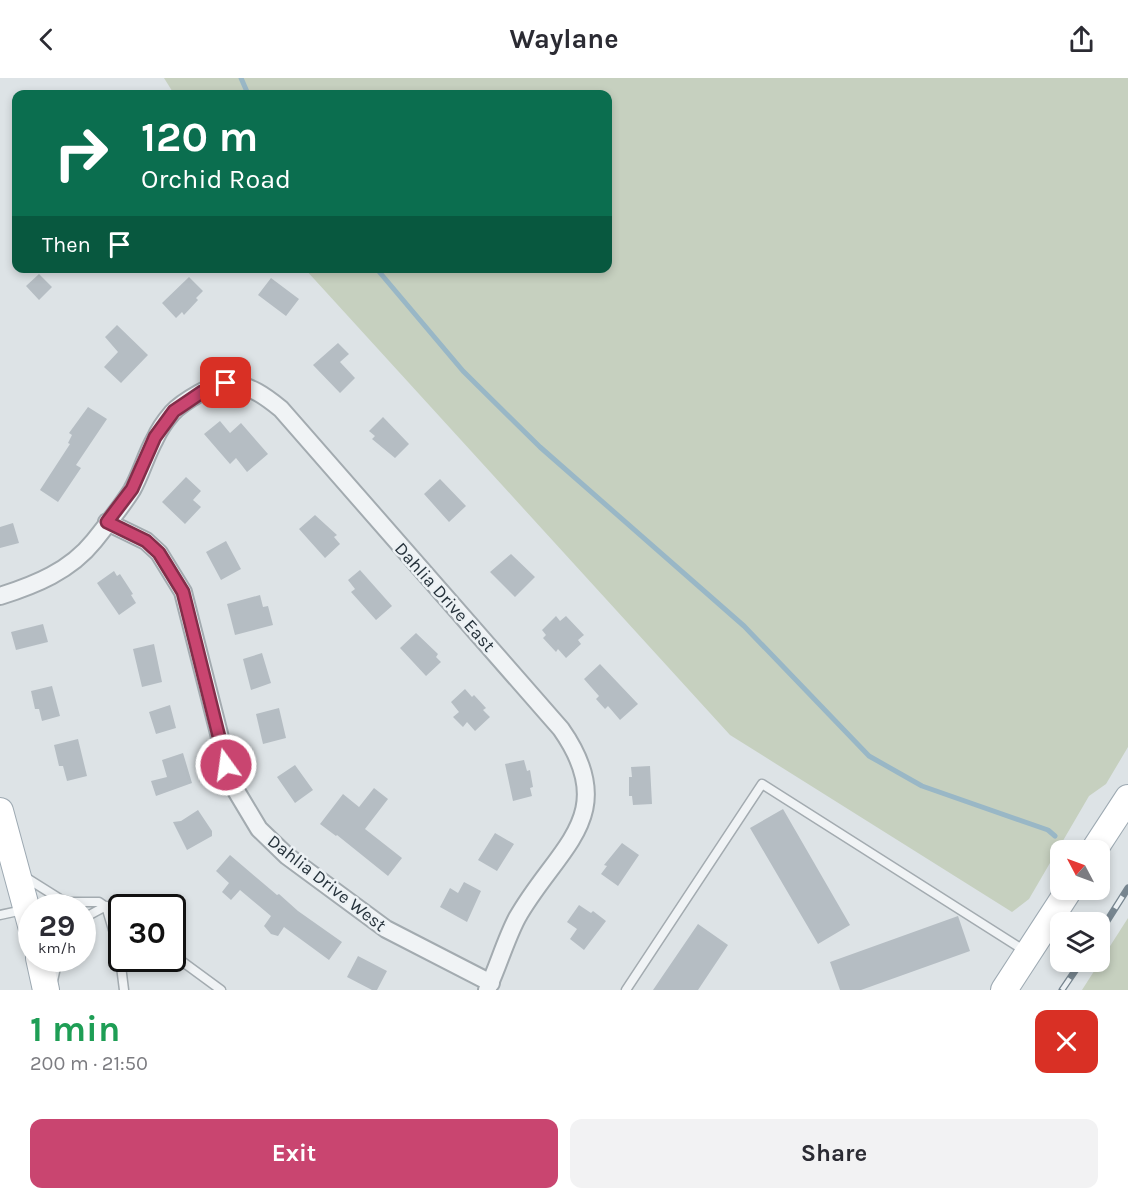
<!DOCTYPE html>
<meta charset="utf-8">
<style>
body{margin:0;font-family:Karla,sans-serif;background:#f2f2f3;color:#2b2b33;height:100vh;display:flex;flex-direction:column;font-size:22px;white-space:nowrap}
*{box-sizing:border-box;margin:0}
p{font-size:20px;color:#7c7c81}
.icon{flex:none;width:33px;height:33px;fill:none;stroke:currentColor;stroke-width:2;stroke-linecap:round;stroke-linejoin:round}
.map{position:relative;height:912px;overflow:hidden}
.side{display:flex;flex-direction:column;background:#fff;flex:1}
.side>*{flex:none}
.guide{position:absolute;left:12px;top:12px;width:600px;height:183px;border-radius:12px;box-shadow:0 3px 9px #0003;background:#0b6e4f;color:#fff;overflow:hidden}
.needle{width:39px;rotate:311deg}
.fabs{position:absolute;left:1050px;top:762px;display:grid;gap:12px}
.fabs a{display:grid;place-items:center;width:60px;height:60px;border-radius:12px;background:#fff;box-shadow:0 3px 9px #0003;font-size:30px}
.speed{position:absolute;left:18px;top:816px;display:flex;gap:12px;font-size:30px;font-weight:700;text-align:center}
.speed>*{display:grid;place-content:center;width:78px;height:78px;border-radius:50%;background:#fff;box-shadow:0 3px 9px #0003;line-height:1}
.speed small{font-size:15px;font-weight:400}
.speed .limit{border:3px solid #111;border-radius:9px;background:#fff;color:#111}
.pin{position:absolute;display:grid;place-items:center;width:51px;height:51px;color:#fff;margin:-26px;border-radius:12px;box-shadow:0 3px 9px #0006}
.me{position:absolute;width:66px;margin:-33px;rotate:346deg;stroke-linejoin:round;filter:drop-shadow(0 0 4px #0008)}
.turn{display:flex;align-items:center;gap:21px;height:126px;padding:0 30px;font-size:27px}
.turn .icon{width:78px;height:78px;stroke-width:2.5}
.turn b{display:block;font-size:42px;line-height:51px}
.then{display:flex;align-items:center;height:57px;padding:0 30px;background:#0003;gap:12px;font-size:22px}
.round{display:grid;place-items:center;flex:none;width:63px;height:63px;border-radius:12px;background:#f2f2f3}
.head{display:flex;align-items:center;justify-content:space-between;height:102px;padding:0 30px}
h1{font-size:36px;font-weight:700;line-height:45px;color:#1e9e55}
.button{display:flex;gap:12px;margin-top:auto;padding:12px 30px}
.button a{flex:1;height:69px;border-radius:12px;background:#c94570;color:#fff;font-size:24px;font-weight:700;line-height:69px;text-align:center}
.button a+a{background:#f2f2f3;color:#2b2b33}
header{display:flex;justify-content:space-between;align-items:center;height:78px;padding:0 30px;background:#fff;font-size:27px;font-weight:700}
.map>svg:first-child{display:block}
.green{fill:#c6d0bf}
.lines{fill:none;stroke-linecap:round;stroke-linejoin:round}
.stream{stroke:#99b7c6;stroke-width:5}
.building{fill:#b5bdc3}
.lane-casing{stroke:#a3abb0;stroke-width:11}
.street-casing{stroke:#a3abb0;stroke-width:20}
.primary-casing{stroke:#9da9b2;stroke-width:28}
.lane{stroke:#f0f3f5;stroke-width:8}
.street{stroke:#f0f3f5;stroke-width:16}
.primary{stroke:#fff;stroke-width:26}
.rail-casing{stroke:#77858f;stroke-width:7}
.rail{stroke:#ecf1f4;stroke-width:4.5;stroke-dasharray:14;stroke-linecap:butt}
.route-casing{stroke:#832d49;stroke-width:15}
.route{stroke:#c94570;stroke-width:10}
.labels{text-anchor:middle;stroke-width:5;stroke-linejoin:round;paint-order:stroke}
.street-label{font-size:18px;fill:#27333c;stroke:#ecf1f4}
</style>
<header><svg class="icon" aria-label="back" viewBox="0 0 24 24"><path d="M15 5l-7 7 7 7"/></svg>Waylane<svg class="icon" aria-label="share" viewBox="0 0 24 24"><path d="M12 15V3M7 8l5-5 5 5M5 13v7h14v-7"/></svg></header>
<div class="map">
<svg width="1128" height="912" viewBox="0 0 1128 912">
<rect width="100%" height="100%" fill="#dde3e6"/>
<path class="green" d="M164,0h964v669l-22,37 -17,12 -60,103 -17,13 -282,-177 -425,-466 303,-1v-174h-434z
M1128,840v72h-46z"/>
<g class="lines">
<path class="stream" d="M241,0l7,16
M376,190l87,103 77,76 204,179 125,130 53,30 126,44 7,6"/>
</g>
<path class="building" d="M39,196l13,13 -13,13 -13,-14z
M189,199l14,14 -7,7 2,2 -14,15 -2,-3 -6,6 -14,-15z
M271,200l28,21 -13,17 -28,-21z
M117,247l31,30 -27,28 -17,-16 14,-15 -13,-15z
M338,265l11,11 -9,8 15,16 -15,15 -27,-28z
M88,329l19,12 -31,46 5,3 -23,34 -18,-12 30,-46 -2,-1 4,-8 -3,-2z
M383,339l26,27 -14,14 -23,-19 3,-3 -6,-5z
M220,343l10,12 11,-10 27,31 -21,18 -11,-14 -6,6 -26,-30z
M186,399l15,14 -8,9 8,7 -16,17 -23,-22z
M440,401l26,27 -17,16 -25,-28z
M315,437l22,20 -3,2 6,7 -15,14 -26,-29z
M13,445l6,20 -19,5v-21z
M226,463l15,28 -20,11 -15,-28z
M511,476l24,23 -20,20 -25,-25z
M360,492l32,36 -16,14 -25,-28 4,-3 -7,-9z
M114,493l3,5 3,-2 13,20 -2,1 5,8 -17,12 -22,-32z
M260,517l3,12 5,-1 5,19 -38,10 -8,-31z
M556,538l4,5 6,-5 18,19 -6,5 3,4 -15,14 -8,-9 -2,3 -13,-14 3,-3 -4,-5z
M43,546l5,18 -32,8 -5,-18z
M416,555l22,21 -2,3 5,5 -15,14 -26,-28z
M154,566l8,38 -20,5 -9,-38z
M262,575l9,30 -20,7 -8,-31z
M600,586l38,40 -18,16 -12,-14 -3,3 -9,-10 3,-3 -15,-17z
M52,608l8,30 -18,5 -3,-12h-4l-4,-18z
M465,611l7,8 2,-2 12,13 -3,2 7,7 -15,14 -8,-9 -4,5 -10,-10 6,-5 -8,-10z
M170,627l6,23 -20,6 -7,-22z
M279,630l7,30 -23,6 -7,-30z
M78,661l9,37 -20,5 -4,-15h-4l-5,-21z
M183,675l9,30 -36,13 -5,-15 16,-4 -5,-17z
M524,682l3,11 3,-1 3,17 -3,1 2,8 -19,5 -8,-37z
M295,687l18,25 -18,13 -18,-26z
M650,688l2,38 -19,1 -1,-9h-3v-19h3l-1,-10z
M374,710l14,11 -23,30 37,29 -14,18 -51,-41 -1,1 -16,-12 23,-30 16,13z
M783,731l67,116 -32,19 -68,-116z
M198,732l14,21v5l-25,14 -14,-28 8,-1z
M495,755l19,11 -17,27 -19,-11z
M622,765l17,12 -21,31 -17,-12 6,-8 -3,-1z
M230,777l47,40 2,-1 19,17 44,31 -13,18 -45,-33 -6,9 -7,-2 -7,-8 7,-10 -31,-26 -9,10 -9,-8 7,-9 -13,-12z
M464,804l17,9 -14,31 -27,-15 10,-19 8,5z
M579,827l12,8 2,-2 13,10 -22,29 -14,-11 7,-10 -10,-7z
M958,838l12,35 -109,39h-21l-10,-28z
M698,846l30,21 -30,45h-45z
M358,878l29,15 -10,19h-5l-25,-13z"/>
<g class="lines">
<g class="lane-casing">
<path id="lane" d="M25,799l35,22 10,3h29l23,16
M106,828l13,44 5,40
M0,837l23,-5
M82,841l24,-13
M172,876l49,36
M53,903l5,-23
M626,912l136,-206 263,167"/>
</g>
<g class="street-casing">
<path id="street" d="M107,444l39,19 13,12 24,39 44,173 8,24 24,40 28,27 99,73 105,54
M0,518c35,-11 70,-25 94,-55 12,-15 28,-35 38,-51 9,-16 14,-35 23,-51 4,-9 11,-19 17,-26 10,-11 43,-31 56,-30 22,2 37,13 53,26l280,320c61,87 -4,118 -44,189 -12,23 -19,49 -30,72"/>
</g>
<g class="primary-casing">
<path id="primary" d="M0,733l32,118
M1094,772l34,-52
M39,880l7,32
M1004,912l65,-100"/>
</g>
<use href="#lane" class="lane"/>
<use href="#street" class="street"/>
<use href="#primary" class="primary"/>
<g class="rail-casing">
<path id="rail" d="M1100,854l28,-44
M1062,912l19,-28"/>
</g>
<use href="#rail" class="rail"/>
</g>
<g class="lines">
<g class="route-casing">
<path id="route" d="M226,305l-24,9 -28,19 -19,26 -23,52 -25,33 39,19 13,12 24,39 43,173"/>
</g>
<use href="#route" class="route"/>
</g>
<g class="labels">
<g class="street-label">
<text transform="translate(445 519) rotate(48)" y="6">Dahlia Drive East</text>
<text transform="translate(327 805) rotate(38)" y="6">Dahlia Drive West</text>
</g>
</g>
</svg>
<div class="fabs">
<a><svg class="needle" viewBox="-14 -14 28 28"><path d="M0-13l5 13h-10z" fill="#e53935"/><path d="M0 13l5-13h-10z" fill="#7c7c81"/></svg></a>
<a><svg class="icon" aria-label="layers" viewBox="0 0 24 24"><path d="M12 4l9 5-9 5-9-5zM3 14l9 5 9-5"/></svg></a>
</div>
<div class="speed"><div>29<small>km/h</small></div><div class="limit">30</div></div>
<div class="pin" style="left:226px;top:305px;background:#d93025"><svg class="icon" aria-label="arrive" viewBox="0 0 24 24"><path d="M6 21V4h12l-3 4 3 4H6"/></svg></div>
<svg class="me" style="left:226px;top:687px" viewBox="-20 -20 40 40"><circle r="17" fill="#c94570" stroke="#fff" stroke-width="3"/><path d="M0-11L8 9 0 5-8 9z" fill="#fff"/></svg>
<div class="guide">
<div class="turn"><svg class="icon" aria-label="right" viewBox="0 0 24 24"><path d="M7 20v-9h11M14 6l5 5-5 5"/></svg><div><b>120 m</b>Orchid Road</div></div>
<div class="then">Then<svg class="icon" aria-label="arrive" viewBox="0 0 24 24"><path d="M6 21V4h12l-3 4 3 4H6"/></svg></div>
</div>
</div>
<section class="side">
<div class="head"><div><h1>1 min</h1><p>200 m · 21:50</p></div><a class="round" style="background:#d93025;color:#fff"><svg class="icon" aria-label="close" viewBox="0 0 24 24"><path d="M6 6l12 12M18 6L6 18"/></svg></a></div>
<div class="button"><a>Exit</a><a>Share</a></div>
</section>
